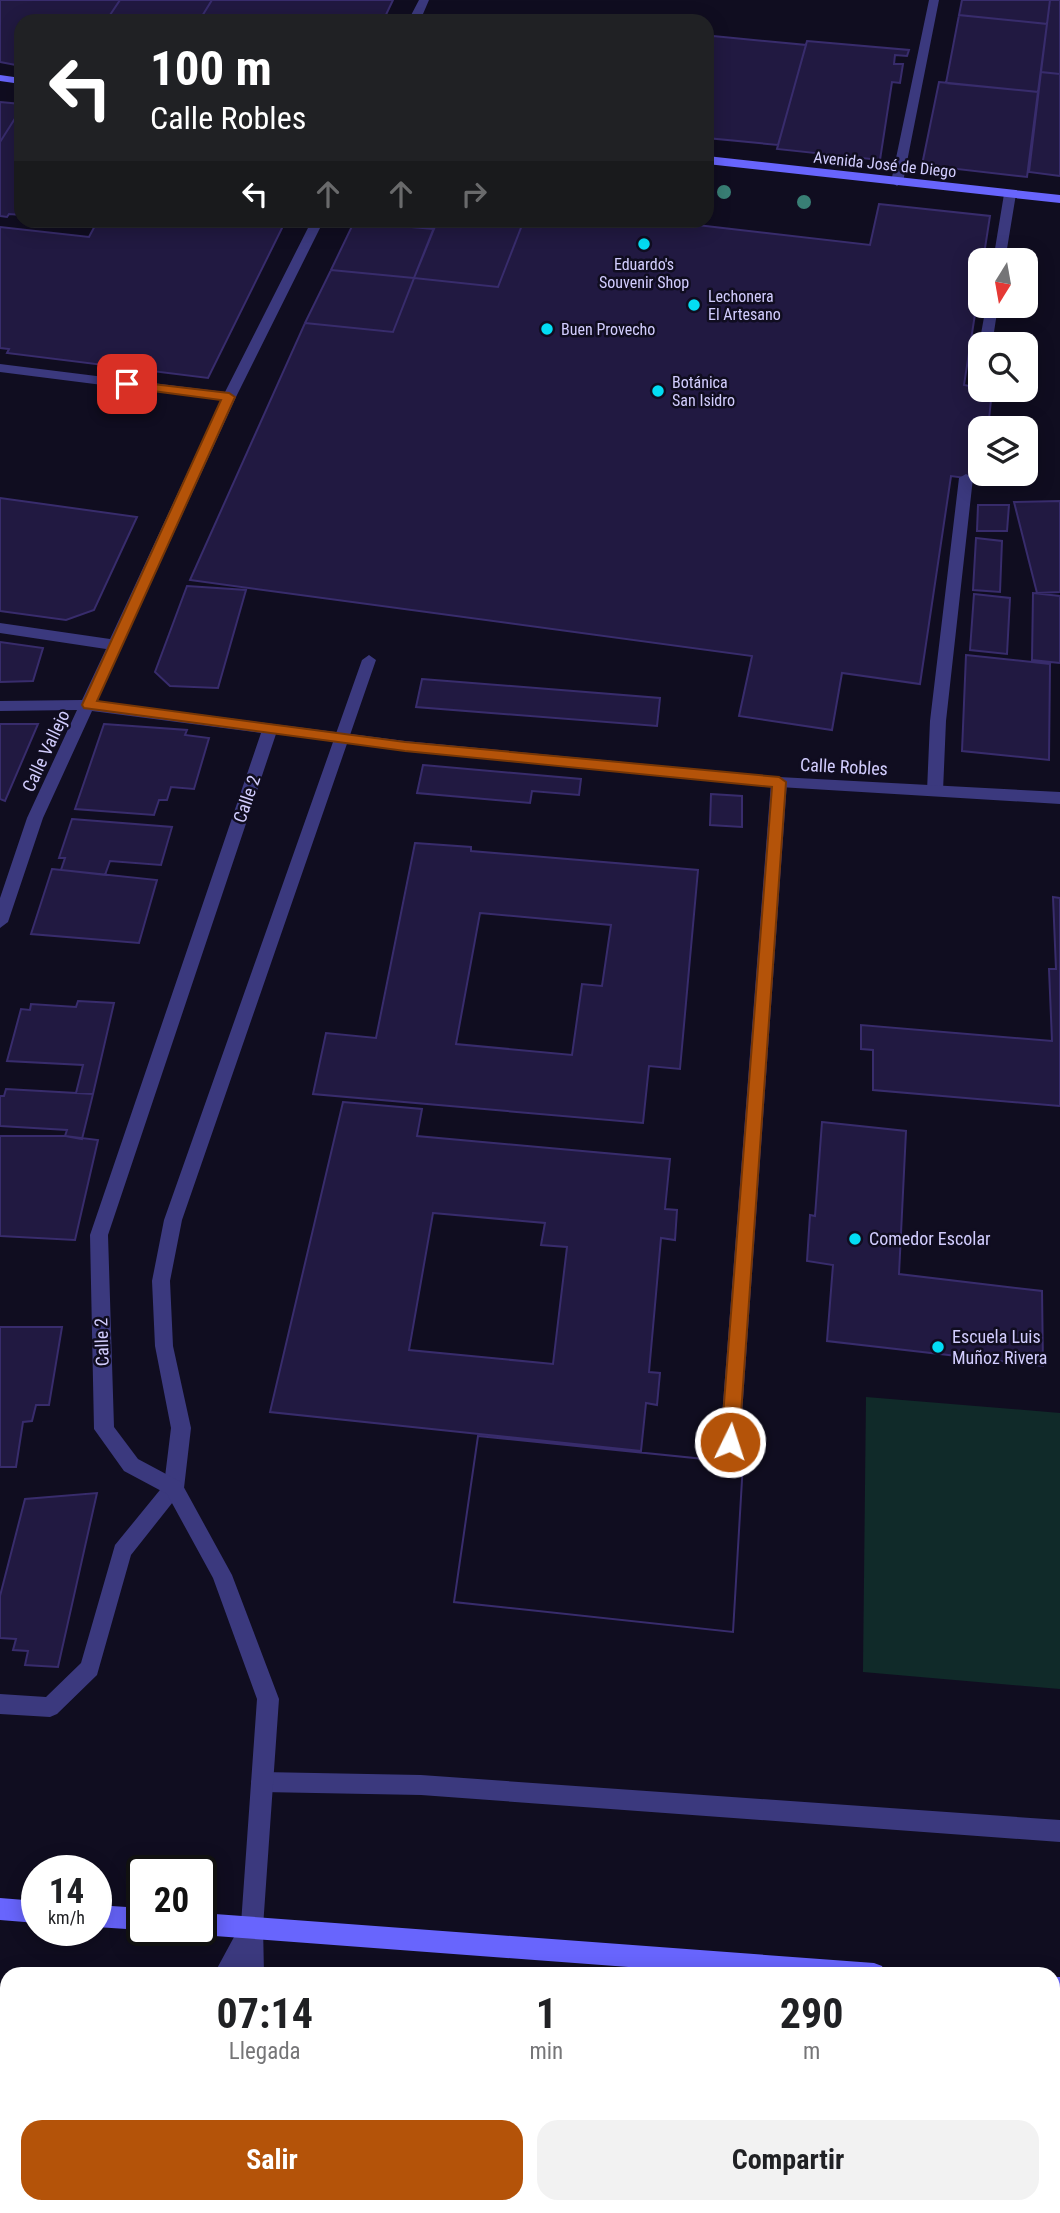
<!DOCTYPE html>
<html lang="es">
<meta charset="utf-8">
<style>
body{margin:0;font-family:"Roboto Condensed",sans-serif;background:#f2f2f2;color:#202124;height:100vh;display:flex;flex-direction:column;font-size:26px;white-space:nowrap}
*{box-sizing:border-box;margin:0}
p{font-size:23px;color:#757577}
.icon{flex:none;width:38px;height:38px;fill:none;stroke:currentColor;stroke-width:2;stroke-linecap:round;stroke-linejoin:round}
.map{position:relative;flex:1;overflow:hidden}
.panel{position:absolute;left:0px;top:1967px;width:1060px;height:247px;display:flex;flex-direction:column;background:#fff;border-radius:21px 21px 0 0;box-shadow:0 4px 18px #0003}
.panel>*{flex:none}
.top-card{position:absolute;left:14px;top:14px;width:700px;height:214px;border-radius:21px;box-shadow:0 4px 18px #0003;background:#202124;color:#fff;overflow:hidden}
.needle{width:46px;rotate:191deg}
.buttons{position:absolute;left:968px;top:248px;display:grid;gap:14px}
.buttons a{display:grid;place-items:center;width:70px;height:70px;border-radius:14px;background:#fff;box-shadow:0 4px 18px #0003;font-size:35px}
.speed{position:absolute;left:21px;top:1855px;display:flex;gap:14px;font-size:35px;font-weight:700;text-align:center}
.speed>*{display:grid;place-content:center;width:91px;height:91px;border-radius:50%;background:#fff;box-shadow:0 4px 18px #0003;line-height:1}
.speed small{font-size:18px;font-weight:400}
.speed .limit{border:4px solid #111;border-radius:10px;background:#fff;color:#111}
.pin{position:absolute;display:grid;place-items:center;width:60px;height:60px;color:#fff;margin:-30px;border-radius:14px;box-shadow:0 4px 10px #0006}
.me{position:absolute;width:77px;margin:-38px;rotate:4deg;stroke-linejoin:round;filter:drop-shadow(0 0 5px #0008)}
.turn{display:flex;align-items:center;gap:24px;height:147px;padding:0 21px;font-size:32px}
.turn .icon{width:91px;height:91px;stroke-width:2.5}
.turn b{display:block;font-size:49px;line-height:60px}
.lanes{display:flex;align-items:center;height:66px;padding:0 21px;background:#0003;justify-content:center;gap:35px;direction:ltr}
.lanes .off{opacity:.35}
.eta{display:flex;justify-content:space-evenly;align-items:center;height:119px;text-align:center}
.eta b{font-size:42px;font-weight:700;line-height:49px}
.button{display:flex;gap:14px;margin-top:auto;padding:14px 21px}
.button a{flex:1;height:80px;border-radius:21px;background:#b45309;color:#fff;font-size:28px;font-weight:700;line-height:80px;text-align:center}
.button a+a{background:#f2f2f2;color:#202124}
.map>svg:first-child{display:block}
.green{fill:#102a29}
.building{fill:#211941;stroke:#382c6c;stroke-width:2;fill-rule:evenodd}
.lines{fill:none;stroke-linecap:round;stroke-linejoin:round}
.lane{fill:#3b397e;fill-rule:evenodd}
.street{fill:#3b397e;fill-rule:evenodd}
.secondary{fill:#6865fd;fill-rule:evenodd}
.tree{fill:#397f75}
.route{fill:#b45309;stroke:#753606;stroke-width:2}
.poi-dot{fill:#03ddf4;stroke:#100d20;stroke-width:2.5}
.labels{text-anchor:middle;stroke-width:5;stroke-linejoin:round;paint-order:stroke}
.far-street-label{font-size:16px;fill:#d2cdfe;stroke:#100d20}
.far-poi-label{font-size:16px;fill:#d2cdfe;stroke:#100d20;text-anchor:start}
.street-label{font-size:18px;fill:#d2cdfe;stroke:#100d20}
.poi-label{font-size:18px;fill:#d2cdfe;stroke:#100d20;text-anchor:start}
</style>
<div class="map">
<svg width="1060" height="2213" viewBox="0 0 1060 2213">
<rect width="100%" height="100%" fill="#100d20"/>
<path class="green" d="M866,1397l194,16v276l-197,-17z"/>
<path class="building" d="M0,0h120l-14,21h-85v45l-21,-4z
M120,0h92l-13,21h-93z
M212,0h181l-10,21h-184z
M962,0h88l-3,24 -88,-9z
M1050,0h10v74l-19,-2z
M959,15l88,9 -9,68 -92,-9z
M713,36l93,9 -28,100 -71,-7v-82z
M807,41l102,9 -2,6 -12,-1 -1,9h9l-3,19 -8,-1 -12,78 -103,-11z
M1041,72l19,2v102l-31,-4z
M939,82l99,10 -11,85 -105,-12z
M0,102l21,2v5l-21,33z
M21,109v106l-12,-1 -2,3 -7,-1v-74z
M879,204l111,12 -7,45h-3v21l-16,103 16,3v2h12l-4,39h-8l2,51 -31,-4 -31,208 -78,-11 -10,57 -93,-14 13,-60 -562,-76 115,-257 88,9 21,-54 84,9 26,-67h130l216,25z
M98,220h188l-78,158 -201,-25 2,-4 -9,-1v-121l89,10z
M355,220h82l-3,9 -80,-7z
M437,220h87l-26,67 -84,-9z
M354,222l80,7 -20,49 -83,-8z
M331,270l83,8 -21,54 -88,-9z
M0,498l137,19 -43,93 -28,10 -66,-9z
M1060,501v91l-23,1 -23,-91z
M978,505h31l-2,26h-30z
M976,538l26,3 -2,51 -27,-2z
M187,586l59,4 -28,98 -48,-2 -15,-14z
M1033,593l27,3v67l-28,-3z
M974,594l36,4 -3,56 -37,-4z
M0,642l43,6 -10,33 -33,1z
M966,655l84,9 -1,96 -87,-9z
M422,679l238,19 -3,28 -241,-19z
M0,724h38l-33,77 -5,-2z
M104,724l83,6 -2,5 24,3 -15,51 -23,-2 -4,13h-8l-5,15 -79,-6z
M423,765l158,14 -2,16 -47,-4 -2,12 -113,-10z
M711,794l31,2v31l-32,-2z
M72,819l100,8 -11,38 -51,-4 -5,14 -44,-5 4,-12h-6z
M415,843l56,4v4l227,19 -18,199 -31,-3 -6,57 -330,-29 13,-61 50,5zM480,913l131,12 -9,61 -20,-2 -10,71 -116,-11z
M52,869l105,11 -18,63 -108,-9z
M1053,897l7,1v208l-187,-16v-40l-12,-1v-24l191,16 -3,-72h7z
M78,1001l36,2 -21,91 -17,-1 7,-28 -76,-4 14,-52 9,1 1,-6 45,3z
M6,1089l87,5 -11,45 -17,-3 2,-6 -67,-4v-30h4z
M343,1102l79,7 -5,27 253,23 -5,50 12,1 -2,30 -14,-2 -12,134 11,1 -3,32 -11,-2 -5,48 -371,-39zM433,1213l112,10 -4,22 26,2 -14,117 -144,-14z
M822,1122l84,9 -7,143 143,17 1,75 -216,-25 6,-76 -26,-4 3,-46 5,1z
M0,1136h65l33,4 -23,100 -75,-4z
M0,1327h62l-13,78h-13l-4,16 -9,1 -7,45h-16z
M478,1436l265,27 -10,169 -279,-30z
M478,1436l265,27 -10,169 -279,-30z
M97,1493l-39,174 -33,-2 3,-14 -15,-1 3,-11 -16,-1v-42l25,-97z
M927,2207h94l25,6h-120z"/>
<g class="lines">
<path class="lane" d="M1010,190l6,4 -11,67h-12l11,-67z
M986,306h12l-6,39h-12v2l-1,-2z
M980,374v16h3l-10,1v-13z
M966,474l7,4 -27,243 -3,70 -8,5 -8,-5 3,-70 29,-243z
M369,655l7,5 -194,560 -12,61 3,65 18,82 -7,60 -53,67 -34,120 -40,39 -7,3 -50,-3v-20l46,3 35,-34 34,-118 49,-60 7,-57 -16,-82 -3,-65 12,-61 198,-560z
M779,777l8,5 -47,660 -3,6 -7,3 -7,-3 -3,-6 51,-660z
M262,1772l159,3 639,45v22l-639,-47 -159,-3 -8,-3 -3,-7 3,-7z"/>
<path class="street" d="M419,0h10l-9,21h-12z
M929,0h10l-36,182 -6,4 -6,-4z
M312,220h12l-88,177 -139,304 308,40 374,36 281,15v12l-281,-17 -374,-36 -129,-17 -168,501 6,192 24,32 43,23 51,93 47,124 -16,228 1,47h-22v-7l-4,7h-24l27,-50 16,-225 -44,-121 -46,-84 -43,-23 -30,-42 -4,-194 171,-502 -169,-22 -49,107 -35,104 -8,6v-30l27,-80 50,-108 -77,1v-10l82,-1 24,-51 -106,-16v-10l110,16 111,-239 -221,-28v-8l225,28z
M136,2207h24l-2,6h-24z
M214,2207h24l-1,6h-24z"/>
<path class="secondary" d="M0,75l21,3v6l-21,-3z
M707,156l353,39v8l-353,-39z
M0,1898l37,3v22l-37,-3z
M96,1905l46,3v22l-46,-3z
M201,1913l673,50 8,3 3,8h-163l-521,-39 -9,-5h9z
M1054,1977h6v22h-6z"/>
</g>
<g class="tree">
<circle cx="724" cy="192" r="7"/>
<circle cx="804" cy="202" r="7"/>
</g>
<path class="route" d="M127,381l102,12 6,4 -138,304 308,41 374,35 7,5 -47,660 -3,5 -6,2 -6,-2 -3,-5 51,-655 -367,-36 -321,-43 -2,-3 139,-305 -98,-13v-5z"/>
<g class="poi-dot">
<circle cx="644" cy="244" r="7"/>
<circle cx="694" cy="305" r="7"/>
<circle cx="547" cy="329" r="7"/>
<circle cx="658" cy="391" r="7"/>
<circle cx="855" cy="1239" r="7"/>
<circle cx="938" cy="1347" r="7"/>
</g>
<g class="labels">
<g class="far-street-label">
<text transform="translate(885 164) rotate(6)" y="6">Avenida José de Diego</text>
</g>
<g class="far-poi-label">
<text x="644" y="270" text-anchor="middle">Eduardo's<tspan x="644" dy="18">Souvenir Shop</tspan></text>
<text x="708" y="302">Lechonera<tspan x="708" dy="18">El Artesano</tspan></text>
<text x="561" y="335">Buen Provecho</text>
<text x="672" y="388">Botánica<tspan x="672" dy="18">San Isidro</tspan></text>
</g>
<g class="street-label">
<text transform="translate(46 751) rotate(-65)" y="6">Calle Vallejo</text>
<text transform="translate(844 767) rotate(3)" y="6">Calle Robles</text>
<text transform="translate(247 799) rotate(-71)" y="6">Calle 2</text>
<text transform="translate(102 1342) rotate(-92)" y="6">Calle 2</text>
</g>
<g class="poi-label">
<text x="869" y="1245">Comedor Escolar</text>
<text x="952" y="1343">Escuela Luis<tspan x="952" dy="21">Muñoz Rivera</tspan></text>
</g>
</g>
</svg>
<div class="buttons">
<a><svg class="needle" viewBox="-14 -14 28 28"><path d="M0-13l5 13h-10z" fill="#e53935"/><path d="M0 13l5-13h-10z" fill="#757577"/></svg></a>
<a><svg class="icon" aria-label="search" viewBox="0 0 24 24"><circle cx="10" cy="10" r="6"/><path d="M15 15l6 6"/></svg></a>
<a><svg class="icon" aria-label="layers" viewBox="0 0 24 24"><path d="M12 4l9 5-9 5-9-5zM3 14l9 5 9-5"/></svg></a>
</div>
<div class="speed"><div>14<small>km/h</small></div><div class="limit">20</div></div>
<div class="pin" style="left:127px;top:384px;background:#d93025"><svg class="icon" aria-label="arrive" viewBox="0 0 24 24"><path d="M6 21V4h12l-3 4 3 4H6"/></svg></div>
<svg class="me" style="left:730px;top:1442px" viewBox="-20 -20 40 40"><circle r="17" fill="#b45309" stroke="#fff" stroke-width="3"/><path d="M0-11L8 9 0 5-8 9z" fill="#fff"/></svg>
<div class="top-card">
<div class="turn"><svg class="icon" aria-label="left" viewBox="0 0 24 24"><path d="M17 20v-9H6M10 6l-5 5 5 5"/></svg><div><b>100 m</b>Calle Robles</div></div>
<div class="lanes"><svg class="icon" aria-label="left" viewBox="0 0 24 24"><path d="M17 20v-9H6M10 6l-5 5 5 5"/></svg><svg class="icon off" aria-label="ahead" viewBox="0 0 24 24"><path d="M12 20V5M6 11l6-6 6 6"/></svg><svg class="icon off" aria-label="ahead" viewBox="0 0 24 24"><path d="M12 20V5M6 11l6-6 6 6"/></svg><svg class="icon off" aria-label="right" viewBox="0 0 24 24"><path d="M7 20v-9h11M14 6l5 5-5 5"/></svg></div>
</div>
<section class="panel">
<div class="eta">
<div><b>07:14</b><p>Llegada</p></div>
<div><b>1</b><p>min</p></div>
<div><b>290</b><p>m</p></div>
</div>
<div class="button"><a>Salir</a><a>Compartir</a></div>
</section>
</div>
